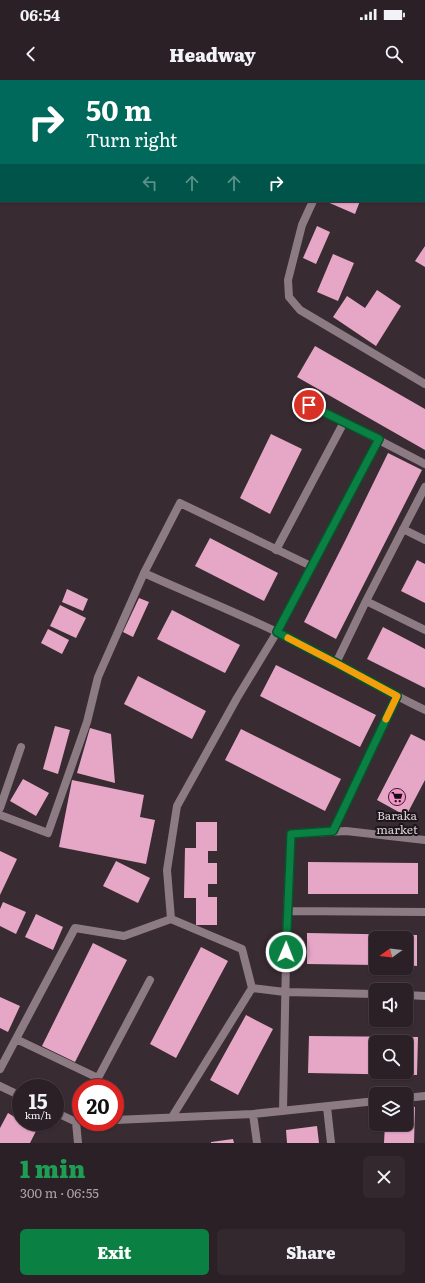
<!DOCTYPE html>
<meta charset="utf-8">
<style>
body{margin:0;font-family:Literata,serif;background:#33282e;color:#f1f3f6;height:100vh;display:flex;flex-direction:column;font-size:15px;white-space:nowrap}
*{box-sizing:border-box;margin:0}
p{font-size:13px;color:#a6a3a7}
.icon{flex:none;width:22px;height:22px;fill:none;stroke:currentColor;stroke-width:2;stroke-linecap:round;stroke-linejoin:round}
.map{position:relative;height:1063px;overflow:hidden}
.sheet{display:flex;flex-direction:column;background:#2b2026;flex:1}
.sheet>*{flex:none}
.guide{position:absolute;left:0px;top:0px;width:425px;height:122px;box-shadow:0 1px 3px #0004,0 0 0 1px #473e43;background:#00695c;color:#fff;overflow:hidden}
.needle{width:26px;rotate:255deg}
.tools{position:absolute;left:369px;top:851px;display:grid;gap:8px}
.tools a{display:grid;place-items:center;width:44px;height:44px;border-radius:6px;background:#2b2026;box-shadow:0 1px 3px #0004,0 0 0 1px #473e43;font-size:20px}
.speed{position:absolute;left:12px;top:999px;display:flex;gap:8px;font-size:20px;font-weight:700;text-align:center}
.speed>*{display:grid;place-content:center;width:52px;height:52px;border-radius:50%;background:#2b2026;box-shadow:0 1px 3px #0004,0 0 0 1px #473e43;line-height:1}
.speed small{font-size:10px;font-weight:400}
.speed .limit{border:6px solid #d22;background:#fff;color:#111}
.pin{position:absolute;display:grid;place-items:center;width:34px;height:34px;color:#fff;margin:-17px;border:2px solid #fff;border-radius:50%;box-shadow:0 1px 4px #0007}
.me{position:absolute;width:44px;margin:-22px;rotate:1deg;stroke-linejoin:round;filter:drop-shadow(0 0 3px #0008)}
.turn{display:flex;align-items:center;gap:14px;height:84px;padding:0 20px;font-size:18px}
.turn .icon{width:52px;height:52px;stroke-width:2.5}
.turn b{display:block;font-size:28px;line-height:34px}
.lanes{display:flex;align-items:center;height:38px;padding:0 20px;background:#0003;justify-content:center;gap:20px;direction:ltr}
.lanes .off{opacity:.35}
.round{display:grid;place-items:center;flex:none;width:42px;height:42px;border-radius:6px;background:#33282e}
.headline{display:flex;align-items:center;justify-content:space-between;height:68px;padding:0 20px}
h1{font-size:24px;font-weight:800;line-height:30px;color:#1e9e55}
.primary-button{display:flex;gap:8px;margin-top:auto;padding:8px 20px}
.primary-button a{flex:1;height:46px;border-radius:6px;background:#0b8043;color:#fff;font-size:16px;font-weight:800;line-height:46px;text-align:center}
.primary-button a+a{background:#33282e;color:#f1f3f6}
.status{display:flex;justify-content:space-between;align-items:center;height:28px;padding:0 20px;background:#2b2026;direction:ltr}
.status svg{height:11px;fill:currentColor}
header{display:flex;justify-content:space-between;align-items:center;height:52px;padding:0 20px;background:#2b2026;font-size:18px;font-weight:800}
.map>svg:first-child{display:block}
.building{fill:#e6a7c7;fill-rule:evenodd}
.lines{fill:none;stroke-linecap:round;stroke-linejoin:round}
.service{stroke:#8d7b84;stroke-width:8}
.minor{stroke:#8d7b84;stroke-width:8}
.route-casing{stroke:#07532c;stroke-width:10}
.route{stroke:#0b8043;stroke-width:7}
.slow{stroke:#f59e0b;stroke-width:7}
.labels{text-anchor:middle;stroke-width:4;stroke-linejoin:round;paint-order:stroke}
.poi-label{font-size:12px;fill:#ddd3d7;stroke:#1c1519}
</style>
<div class="status"><b>06:54</b><svg viewBox="0 0 49 12"><path d="M0 12V9h3v3zM5 12V6h3v6zM10 12V3h3v9zM15 12V0h3v12zM26 1h20v11H26zM47 4h2v5h-2z"/></svg></div>
<header><svg class="icon" aria-label="back" viewBox="0 0 24 24"><path d="M15 5l-7 7 7 7"/></svg>Headway<svg class="icon" aria-label="search" viewBox="0 0 24 24"><circle cx="10" cy="10" r="6"/><path d="M15 15l6 6"/></svg></header>
<div class="map">
<svg width="425" height="1063" viewBox="0 0 425 1063">
<rect width="100%" height="100%" fill="#392b32"/>
<path class="building" d="M325,121h35l-5,13z
M317,146l13,6 -14,32 -13,-6z
M425,166v21l-10,-6z
M333,174l21,9 -16,38 -21,-9z
M377,210l24,16 -25,40 -43,-29 14,-21 18,12z
M315,266l110,63v41l-128,-73z
M271,354l31,15 -32,65 -30,-16z
M388,373l34,17 -86,169 -32,-17 41,-81z
M210,458l68,35 -14,28 -69,-35z
M417,480l8,4v39l-24,-12z
M67,509l21,10 -5,12 -21,-9z
M139,518l10,4 -16,35 -10,-5z
M60,525l26,13 -10,20 -26,-12z
M172,530l68,35 -15,28 -68,-34z
M383,547l42,22v39l-58,-29z
M48,549l21,11 -7,14 -21,-11z
M276,585l100,50 -16,32 -100,-51z
M138,596l68,35 -14,28 -68,-35z
M55,646l15,4 -12,44 -15,-5z
M90,648l21,6 4,49 -38,-10z
M241,649l100,50 -16,32 -100,-51z
M411,654l14,7v39l-19,36 -29,-16z
M23,699l26,14 -13,23 -26,-15z
M72,700l72,15 -4,22 15,3 -9,44 -87,-17z
M196,742h21v29h-9v12h9v21h-9v13h9v28h-21v-27h-12l1,-50h11z
M0,771l17,8 -17,36z
M116,781l34,17 -12,25 -35,-17z
M308,782l110,1v31h-110z
M3,822l23,10 -10,22 -16,-8v-17z
M36,834l27,13 -10,23 -28,-13z
M307,853l110,2v31l-11,-1v-27h-30v27l-69,-1z
M93,863l34,17 -52,102 -33,-16z
M201,867l27,14 -52,97 -26,-14z
M0,917l20,9 -12,26 -8,-4z
M246,935l27,14 -35,66 -28,-15z
M309,956l109,1 -1,38 -109,-2zM376,962h30v30h-30z
M406,1026l9,1 -1,36h-30l1,-19h21z
M8,1033l13,8v1h3l13,7 -7,14h-30v-15z
M317,1046l2,17h-32l-1,-13z
M233,1059l1,4h-23v-1z"/>
<g class="lines">
<path class="service" d="M297,319l47,23
M403,449l22,11
M276,470l68,-128 81,42
M144,493c44,20 89,38 133,59 50,25 98,54 148,78
M366,521l59,29
M336,583l30,-62 59,-114
M0,728l21,-61
M0,735l48,18 39,-111 11,-45 46,-104 36,-70 131,63
M333,751l64,-134
M287,831l138,1
M376,914l-91,-2 -33,-4 -10,-39 -71,-30 -4,-49 10,-64 60,-108 40,-66 102,-193
M406,915l19,1
M16,959l82,39 52,-98
M0,989l75,-141 49,8 47,-17
M0,1006l21,10
M406,1018l19,-2
M327,1027l4,36
M283,1031l4,-200 4,-77 55,-3 79,9
M55,1032l21,10 5,-1
M253,1034l4,29
M172,1037l80,-129
M115,1040l138,-6 123,-13
M76,1042l2,21"/>
<path class="minor" d="M424,55h1
M313,121l-11,24 -14,55 1,17 11,13 125,74"/>
</g>
<g class="lines">
<g class="route-casing">
<path id="route" d="M286,872l5,-118 42,-3 64,-135 -61,-33 -59,-31 102,-193 -70,-34"/>
</g>
<use href="#route" class="route"/>
<path class="slow" d="M288,558l48,25 61,33 -11,23"/>
</g>
<defs>
<g id="supermarket-disc" transform="scale(0.9)"><circle r="9.5" fill="#f98fc8" stroke="#1c1519"/><path d="M-6-5.5h2.5l.6 2H6L4.5 2H-2.5L-4.4-4H-6ZM-1.5 3.2a1.3 1.3 0 1 0 .1 0ZM3 3.2a1.3 1.3 0 1 0 .1 0Z" fill="#111"/></g>
</defs>
<g fill-rule="evenodd">
<use href="#supermarket-disc" x="397" y="717"/>
</g>
<g class="labels">
<g class="poi-label">
<text x="397" y="740">Baraka<tspan x="397" dy="14">market</tspan></text>
</g>
</g>
</svg>
<div class="tools">
<a><svg class="needle" viewBox="-14 -14 28 28"><path d="M0-13l5 13h-10z" fill="#e53935"/><path d="M0 13l5-13h-10z" fill="#a6a3a7"/></svg></a>
<a><svg class="icon" aria-label="sound" viewBox="0 0 24 24"><path d="M4 9h4l5-4v14l-5-4H4zM17 9q2 3 0 6"/></svg></a>
<a><svg class="icon" aria-label="search" viewBox="0 0 24 24"><circle cx="10" cy="10" r="6"/><path d="M15 15l6 6"/></svg></a>
<a><svg class="icon" aria-label="layers" viewBox="0 0 24 24"><path d="M12 4l9 5-9 5-9-5zM3 14l9 5 9-5"/></svg></a>
</div>
<div class="speed"><div>15<small>km/h</small></div><div class="limit">20</div></div>
<div class="pin" style="left:309px;top:325px;background:#d93025"><svg class="icon" aria-label="arrive" viewBox="0 0 24 24"><path d="M6 21V4h12l-3 4 3 4H6"/></svg></div>
<svg class="me" style="left:286px;top:872px" viewBox="-20 -20 40 40"><circle r="17" fill="#0b8043" stroke="#fff" stroke-width="3"/><path d="M0-11L8 9 0 5-8 9z" fill="#fff"/></svg>
<div class="guide">
<div class="turn"><svg class="icon" aria-label="right" viewBox="0 0 24 24"><path d="M7 20v-9h11M14 6l5 5-5 5"/></svg><div><b>50 m</b>Turn right</div></div>
<div class="lanes"><svg class="icon off" aria-label="left" viewBox="0 0 24 24"><path d="M17 20v-9H6M10 6l-5 5 5 5"/></svg><svg class="icon off" aria-label="ahead" viewBox="0 0 24 24"><path d="M12 20V5M6 11l6-6 6 6"/></svg><svg class="icon off" aria-label="ahead" viewBox="0 0 24 24"><path d="M12 20V5M6 11l6-6 6 6"/></svg><svg class="icon" aria-label="right" viewBox="0 0 24 24"><path d="M7 20v-9h11M14 6l5 5-5 5"/></svg></div>
</div>
</div>
<section class="sheet">
<div class="headline"><div><h1>1 min</h1><p>300 m · 06:55</p></div><a class="round"><svg class="icon" aria-label="close" viewBox="0 0 24 24"><path d="M6 6l12 12M18 6L6 18"/></svg></a></div>
<div class="primary-button"><a>Exit</a><a>Share</a></div>
</section>
